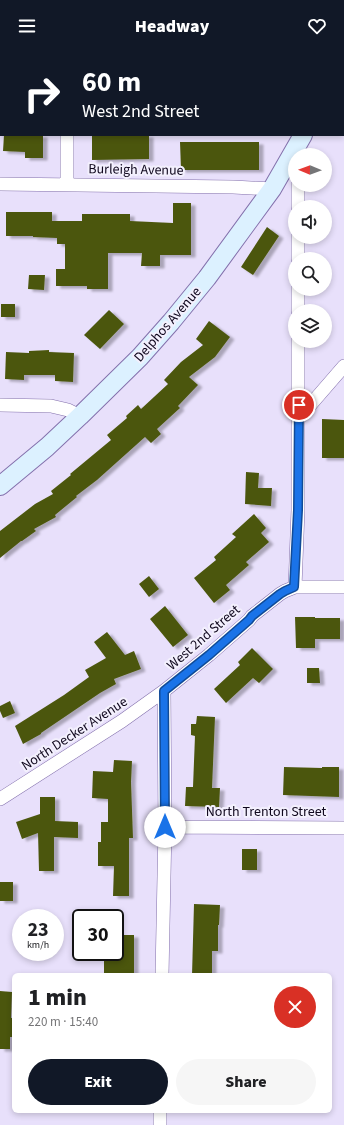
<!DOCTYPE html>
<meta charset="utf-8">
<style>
body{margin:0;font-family:"Source Sans 3",sans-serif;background:#f6f6f6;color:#202124;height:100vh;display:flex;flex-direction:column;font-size:15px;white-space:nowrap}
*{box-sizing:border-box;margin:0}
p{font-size:13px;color:#757577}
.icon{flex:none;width:22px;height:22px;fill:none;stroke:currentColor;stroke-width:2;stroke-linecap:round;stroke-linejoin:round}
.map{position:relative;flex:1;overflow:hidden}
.sheet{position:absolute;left:12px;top:921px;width:320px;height:140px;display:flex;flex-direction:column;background:#fff;border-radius:6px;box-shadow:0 2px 6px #0003}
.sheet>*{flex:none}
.top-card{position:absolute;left:0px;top:0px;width:344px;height:84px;box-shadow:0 2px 6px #0003;background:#111827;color:#fff;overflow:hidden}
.needle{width:26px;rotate:271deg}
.buttons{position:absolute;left:288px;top:96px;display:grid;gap:8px}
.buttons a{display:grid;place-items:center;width:44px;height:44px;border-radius:50%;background:#fff;box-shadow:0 2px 6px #0003;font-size:20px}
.speed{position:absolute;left:12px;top:857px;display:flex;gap:8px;font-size:20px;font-weight:700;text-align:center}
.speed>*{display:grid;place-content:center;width:52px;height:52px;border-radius:50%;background:#fff;box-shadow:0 2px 6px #0003;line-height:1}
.speed small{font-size:10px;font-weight:400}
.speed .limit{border:2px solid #111;border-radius:6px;background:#fff;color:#111}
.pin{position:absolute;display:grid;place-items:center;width:34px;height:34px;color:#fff;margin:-17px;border:2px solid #fff;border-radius:50%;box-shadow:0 1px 4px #0007}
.me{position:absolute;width:44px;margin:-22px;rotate:0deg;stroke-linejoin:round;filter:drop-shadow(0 0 3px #0008)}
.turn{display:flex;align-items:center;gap:14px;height:84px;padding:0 16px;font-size:18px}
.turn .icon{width:52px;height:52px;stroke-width:2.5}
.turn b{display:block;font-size:28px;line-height:34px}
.round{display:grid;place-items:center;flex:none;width:42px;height:42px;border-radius:21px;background:#f6f6f6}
.headline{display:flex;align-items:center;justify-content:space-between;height:68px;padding:0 16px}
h1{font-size:24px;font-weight:800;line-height:30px}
.action{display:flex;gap:8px;margin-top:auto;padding:8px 16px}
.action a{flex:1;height:46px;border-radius:24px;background:#111827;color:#fff;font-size:16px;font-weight:800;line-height:46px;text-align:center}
.action a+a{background:#f6f6f6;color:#202124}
header{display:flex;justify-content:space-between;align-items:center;height:52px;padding:0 16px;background:#111827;color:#fff;font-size:18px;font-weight:800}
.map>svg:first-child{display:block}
.building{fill:#4c570f;filter:url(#shadow)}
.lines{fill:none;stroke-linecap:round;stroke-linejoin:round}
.street-casing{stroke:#8370ac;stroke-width:14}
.secondary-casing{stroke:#8370ac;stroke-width:20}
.street{stroke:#fff;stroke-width:13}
.secondary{stroke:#dcf1ff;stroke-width:18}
.route-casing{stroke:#114b97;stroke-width:10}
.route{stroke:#1a73e8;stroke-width:7}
.labels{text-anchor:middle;stroke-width:4;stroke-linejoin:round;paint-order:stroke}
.street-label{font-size:14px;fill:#0f071d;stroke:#f3f0fd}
</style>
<header><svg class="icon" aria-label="menu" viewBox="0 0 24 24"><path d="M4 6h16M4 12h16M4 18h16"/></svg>Headway<svg class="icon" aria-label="heart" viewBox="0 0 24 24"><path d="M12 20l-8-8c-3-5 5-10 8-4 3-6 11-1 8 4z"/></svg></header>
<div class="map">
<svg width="344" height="1073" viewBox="0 0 344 1073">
<defs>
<filter id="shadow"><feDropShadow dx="4.5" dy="2.5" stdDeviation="1" flood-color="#0004"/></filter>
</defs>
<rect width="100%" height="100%" fill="#e8e0fb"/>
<path class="building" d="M4,83h39v23h-18v-6l-22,-1z
M149,83v24l-57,1v-24z
M180,90h79v28h-78z
M173,151h18v52h-31v11h-19l1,-13h-34v36h-21v-3h-31v-17h9v-25h-8v-6l-24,-1v-1h-27v-24h46v9h30v-7h48v7l43,2z
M267,175l12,9 -26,39 -12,-8z
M29,223h16l-1,15 -16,-1z
M1,252h14v13h-14z
M109,258l15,14 -24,25 -16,-14z
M209,269l21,16 -15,20 -26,20 9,8 -20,21 2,2 -23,21 4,5 -10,9 -6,-6 -48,43 -21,16 1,1 -22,18 1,2 -22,12 2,2 -14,10h-1l-21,17v-27l35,-27 18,-10 -2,-3 20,-16 -1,-1 41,-34 -4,-5 20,-17 -1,-2 12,-11 3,4 27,-25 -4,-4 17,-18 22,-17 -7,-6z
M49,298v2l25,1 -1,29 -18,-1v-6h-31v5l-19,-1 1,-27 23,1v-2z
M322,367l22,1v38h-22z
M246,420l13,1 -1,15h14l-1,18 -26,-2z
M254,462l12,14 -5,5 8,9 -23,20 3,3 -23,20 4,5 -16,13 -20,-25 22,-18 -2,-3 22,-20 -4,-3z
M149,524l10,13 -10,8 -10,-13z
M165,554l23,29 -15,12 -23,-28z
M295,565h20v1h25v21h-25v9h-19z
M107,580l18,23 9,-4 7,18 -27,10 2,5 -16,9 -59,40v1l-18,10 -8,-18 49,-31 25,-18 -4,-7 21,-12 -12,-16z
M252,596l21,21 -14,14 -6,-5 -27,25 -12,-14 26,-24 -2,-3z
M307,616h12l1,15h-13z
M10,649l5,12 -12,5 -3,-7v-5z
M197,664l18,1 -3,71h8l-1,19 -34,-1 1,-19h7l2,-51 -4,-1v-11h5z
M114,708l18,1 -1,21 2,56h-4v58h-16l1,-30h-16v-24h3v-20h7v-23l-16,-1 1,-27 20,1z
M284,715l38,1v-1h17v30l-56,-2z
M40,745h15v24l23,1v16l-24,-1v34h-15l-1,-38 -16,6 -6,-17 24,-8z
M242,797h15v21h-15z
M0,830h13v19h-13z
M194,852l26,1 -1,20h-1v26h-6v24h-20z
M115,883h19v40h-30v-23h11z
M0,939l12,1 -1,26h3v19h-4v12h-10z"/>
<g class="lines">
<g class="street-casing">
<path id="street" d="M68,0v1
M300,0v1
M0,132l233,3 39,2
M67,133v-50
M298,155v-22
M298,185v22
M298,237v22
M0,353l51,1 17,4 12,6
M299,366l45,-52
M295,535l3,-77v-169
M0,747l122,-78 42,-30
M165,775l179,1
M162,923l3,-148 -1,-136 45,-36 40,-35 3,-4 28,-22 5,-3 10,-4h49
M160,1073v-14"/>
</g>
<g class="secondary-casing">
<path id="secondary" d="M343,10l1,-2
M0,434l47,-39 33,-31 60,-59 31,-35 36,-44 65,-89 31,-54"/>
</g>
<use href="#street" class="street"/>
<use href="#secondary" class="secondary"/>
</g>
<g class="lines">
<g class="route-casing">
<path id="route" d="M165,775l-1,-136 45,-36 40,-35 3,-4 28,-22 5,-3 9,-4 4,-77 1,-105"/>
</g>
<use href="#route" class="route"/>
</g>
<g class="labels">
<g class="street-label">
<text transform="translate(136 117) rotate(1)" y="5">Burleigh Avenue</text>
<text transform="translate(167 272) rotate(-49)" y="5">Delphos Avenue</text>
<text transform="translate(203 585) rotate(-41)" y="5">West 2nd Street</text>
<text transform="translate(74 681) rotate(-33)" y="5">North Decker Avenue</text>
<text x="266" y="764">North Trenton Street</text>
</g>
</g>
</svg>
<div class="buttons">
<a><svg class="needle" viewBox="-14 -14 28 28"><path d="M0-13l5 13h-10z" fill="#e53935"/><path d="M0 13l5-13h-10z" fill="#757577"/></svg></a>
<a><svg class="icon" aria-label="sound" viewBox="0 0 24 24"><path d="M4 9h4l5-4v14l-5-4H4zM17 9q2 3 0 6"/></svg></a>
<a><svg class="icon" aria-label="search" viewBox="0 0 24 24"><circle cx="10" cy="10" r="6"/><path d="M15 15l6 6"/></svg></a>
<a><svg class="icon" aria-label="layers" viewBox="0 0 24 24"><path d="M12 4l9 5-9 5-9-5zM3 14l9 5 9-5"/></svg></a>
</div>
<div class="speed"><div>23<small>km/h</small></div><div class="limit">30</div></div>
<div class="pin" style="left:299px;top:353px;background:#d93025"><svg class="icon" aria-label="arrive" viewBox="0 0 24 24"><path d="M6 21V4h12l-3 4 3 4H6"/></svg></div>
<svg class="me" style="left:165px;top:775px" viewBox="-20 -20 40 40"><circle r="19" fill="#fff"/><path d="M0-13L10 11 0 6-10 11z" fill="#1a73e8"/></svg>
<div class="top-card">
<div class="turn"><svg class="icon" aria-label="right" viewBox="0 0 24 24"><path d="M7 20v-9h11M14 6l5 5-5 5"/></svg><div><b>60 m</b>West 2nd Street</div></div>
</div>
<section class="sheet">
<div class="headline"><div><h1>1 min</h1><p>220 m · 15:40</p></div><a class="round" style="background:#d93025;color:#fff"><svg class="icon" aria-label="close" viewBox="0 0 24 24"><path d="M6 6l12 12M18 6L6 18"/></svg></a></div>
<div class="action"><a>Exit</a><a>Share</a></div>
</section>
</div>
